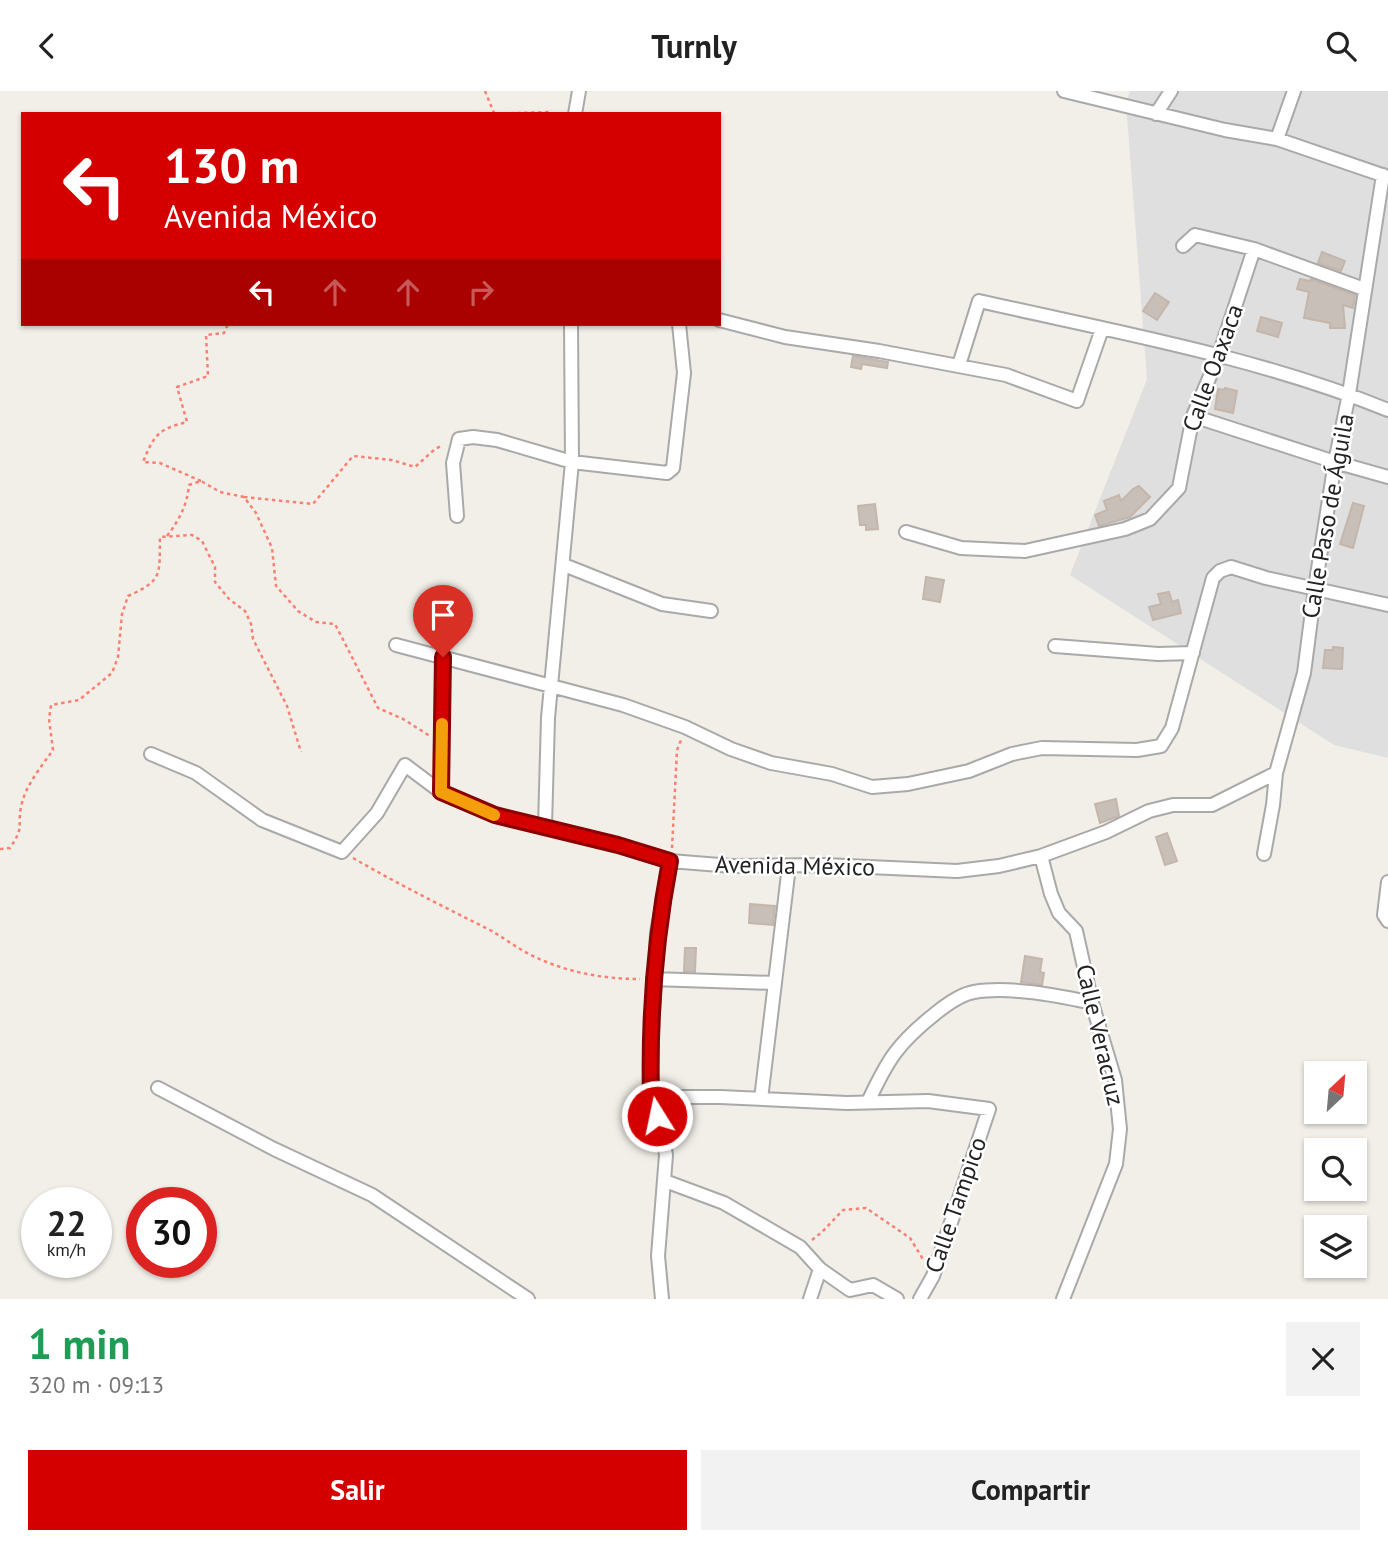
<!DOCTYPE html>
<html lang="es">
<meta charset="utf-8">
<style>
body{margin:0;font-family:"PT Sans",sans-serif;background:#f2f2f2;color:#222;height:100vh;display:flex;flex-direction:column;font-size:26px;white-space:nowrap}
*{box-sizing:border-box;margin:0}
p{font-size:23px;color:#767676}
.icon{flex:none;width:38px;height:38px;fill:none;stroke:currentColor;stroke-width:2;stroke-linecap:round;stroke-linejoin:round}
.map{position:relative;height:1208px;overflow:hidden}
.details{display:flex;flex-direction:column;background:#fff;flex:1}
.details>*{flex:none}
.top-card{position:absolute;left:21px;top:21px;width:700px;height:214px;border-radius:0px;box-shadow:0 2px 5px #0004;background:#d40000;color:#fff;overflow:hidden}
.needle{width:46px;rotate:26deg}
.buttons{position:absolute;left:1304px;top:970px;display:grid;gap:14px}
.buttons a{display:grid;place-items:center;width:63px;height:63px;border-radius:0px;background:#fff;box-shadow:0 2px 5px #0004;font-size:35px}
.speed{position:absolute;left:21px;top:1096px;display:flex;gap:14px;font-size:35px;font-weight:700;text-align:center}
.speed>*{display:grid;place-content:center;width:91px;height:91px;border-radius:50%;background:#fff;box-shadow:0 2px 5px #0004;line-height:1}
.speed small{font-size:18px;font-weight:400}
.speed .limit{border:10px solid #d22;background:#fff;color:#111}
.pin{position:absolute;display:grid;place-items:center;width:60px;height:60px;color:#fff;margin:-72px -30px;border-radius:50% 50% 50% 0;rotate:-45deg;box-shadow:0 0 7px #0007}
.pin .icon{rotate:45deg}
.me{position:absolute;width:77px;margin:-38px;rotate:350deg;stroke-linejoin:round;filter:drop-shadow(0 0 5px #0008)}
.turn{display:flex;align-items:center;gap:24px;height:147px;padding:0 28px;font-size:32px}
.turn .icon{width:91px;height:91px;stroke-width:2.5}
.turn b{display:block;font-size:49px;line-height:60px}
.lanes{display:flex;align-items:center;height:66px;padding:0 28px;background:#0003;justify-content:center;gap:35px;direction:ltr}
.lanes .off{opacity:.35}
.round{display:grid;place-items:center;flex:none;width:74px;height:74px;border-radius:0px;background:#f2f2f2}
.head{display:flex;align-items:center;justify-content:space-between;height:119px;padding:0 28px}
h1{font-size:42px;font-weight:800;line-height:52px;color:#1e9e55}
.cta{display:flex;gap:14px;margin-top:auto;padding:14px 28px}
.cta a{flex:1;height:80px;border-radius:0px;background:#d40000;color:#fff;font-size:28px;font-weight:800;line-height:80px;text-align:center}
.cta a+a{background:#f2f2f2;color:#222}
header{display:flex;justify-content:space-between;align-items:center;height:91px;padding:0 28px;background:#fff;font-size:32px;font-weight:800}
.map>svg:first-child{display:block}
.residential{fill:#e0dfdf}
.building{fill:#c7bfb8;stroke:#c4b6ab;stroke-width:2}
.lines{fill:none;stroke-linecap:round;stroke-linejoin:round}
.minor-casing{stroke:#a9a9a9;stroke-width:16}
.path{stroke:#fa8072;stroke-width:2.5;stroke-dasharray:3.5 3.5;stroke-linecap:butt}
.minor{stroke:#fff;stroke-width:12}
.route-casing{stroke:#8a0000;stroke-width:18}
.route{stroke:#d40000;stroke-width:12}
.slow{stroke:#f59e0b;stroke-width:12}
.labels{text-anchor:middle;stroke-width:5;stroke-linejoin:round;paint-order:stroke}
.street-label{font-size:24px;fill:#222;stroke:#fff}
</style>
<header><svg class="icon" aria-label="back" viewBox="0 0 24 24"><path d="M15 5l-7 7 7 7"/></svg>Turnly<svg class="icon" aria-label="search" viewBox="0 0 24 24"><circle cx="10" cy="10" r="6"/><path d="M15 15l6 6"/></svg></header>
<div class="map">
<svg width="1388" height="1208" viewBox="0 0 1388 1208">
<rect width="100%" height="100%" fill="#f2efe9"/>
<path class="residential" d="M1130,0h258v667l-54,-13 -264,-170 77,-196 -21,-276z"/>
<path class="building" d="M1322,161l23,9 -4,10 -23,-8z
M1300,188l10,2 1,-2 44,16 -2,13 -10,-3 2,23h-15v-5l-26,-5 5,-26 -12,-3z
M1155,202l14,9 -12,18 -14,-9z
M1261,226l21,6 -4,14 -21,-6z
M853,265l35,6 -1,6 -25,-4 -1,5 -10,-2z
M1225,297l12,3 -4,22 -18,-4 3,-20 6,1z
M1139,395l11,11 -20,20 -31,9 -4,-11 12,-5 -3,-9 15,-6 2,6 12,-12z
M1353,412l11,3 -11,42 -13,-4z
M875,413l3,25 -12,1v-5h-6l-2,-19z
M926,486l18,3 -4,22 -17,-3z
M1169,501l3,10 6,-2 3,13 -28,7 -4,-13 12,-3 -3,-10z
M1333,556l10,1 -1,21 -19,-1 2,-18h8z
M1116,708l3,17 -19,7 -5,-19z
M1167,742l10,28 -12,4 -9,-28z
M750,813l25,2 -2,19 -24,-2z
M685,857h11l-1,24 -11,-1z
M1025,865l17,3 -2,13 4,1 -2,12 -21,-3z"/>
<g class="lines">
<g class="minor-casing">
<path id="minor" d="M1064,0l161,39 52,9 111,38
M575,23l4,-23
M1156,23l15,-23
M1277,48l17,-48
M1183,155l12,-11 59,14 110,40
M719,229l66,17 94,14 127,24 71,26 25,-72
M959,274l20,-64c137,31 278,56 409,109
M1193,325l142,46 53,15
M457,425l-4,-53 6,-24 14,-2 24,3 75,22 95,11 6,-5 11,-95 -5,-49
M906,441l55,16 64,3 100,-22 25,-10 29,-31 14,-72 26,-61 35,-106
M564,474l98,39 49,7
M396,554l227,60 62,22 46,22 40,14 61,11 40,13 36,-3 61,-13 43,-17 30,-6 95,2 24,-4 11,-18 41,-150 7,-7 11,-4 35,11 122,27
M1055,555l103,8 35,-1
M443,566l-2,135 54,23 123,30 52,16 62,5 93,-1 132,6 42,-5 42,-10 65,-24 43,-21 24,-6h39l64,-32
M151,663l45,19 66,47 80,32 35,-39 28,-48 36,27
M545,735l3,-108 24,-256 -1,-138
M1264,763l9,-49 3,-32 28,-100 11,-85 20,-126 14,-68 34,-219
M1041,765l10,38 8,19 17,18 16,72 23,77 5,49 -4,35 -53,135
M1388,791l-4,33 4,6
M653,888l122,4
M158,997l116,61 98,46 156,104
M651,1006h69l127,6 81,-2 61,8 -56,167 -13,23
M761,1008l28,-233
M868,1011c20,-43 30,-59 68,-89 10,-8 25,-19 38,-21 35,-6 83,3 118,11
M665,1090l59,22 76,44 20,22 30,21 23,-5 24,14
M662,1208l-4,-43 8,-101 -4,-21 -11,-37v-45l6,-119 13,-72
M810,1208l10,-30"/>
</g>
<path class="path" d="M485,0l9,22
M482,23l69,-2
M201,390l-41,-18 -17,-1c11,-27 15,-33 44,-40l-10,-35 31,-11 -2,-41 18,-2 4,-9
M244,406l69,7 40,-48 39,4 23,7 20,-18 8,-4
M167,445c12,-16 20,-30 22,-51l12,-4 19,11 24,5 12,16 16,35 4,38 22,25 18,11 19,2 43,84 25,11 27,17
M672,757l5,-98 4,-10
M0,758l10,-1c15,-23 7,-19 11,-41 4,-21 20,-40 32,-57l-4,-31 2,-14 28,-5 33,-27 6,-16 4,-43 6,-18c36,-16 31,-22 32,-59l32,-2 10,6 13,26v15l14,17 16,12 6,13 2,15 34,67 14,46
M353,767c45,26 91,49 137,72 14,8 27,18 41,25 34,17 71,24 109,24
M812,1149l10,-8 21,-22 23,-2 44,30 14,23"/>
<use href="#minor" class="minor"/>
</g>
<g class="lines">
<g class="route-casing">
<path id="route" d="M443,566l-2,135 54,23 123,30 52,16c-15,78 -21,156 -19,236l6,19"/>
</g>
<use href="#route" class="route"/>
<path class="slow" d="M442,633l-1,68 53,23"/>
</g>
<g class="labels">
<g class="street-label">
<text transform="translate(1213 277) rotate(-70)" y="8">Calle Oaxaca</text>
<text transform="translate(1328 425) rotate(-80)" y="8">Calle Paso de Águila</text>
<text transform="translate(795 775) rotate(1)" y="8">Avenida México</text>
<text transform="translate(1100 944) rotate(77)" y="8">Calle Veracruz</text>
<text transform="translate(956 1114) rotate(-71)" y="8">Calle Tampico</text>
</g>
</g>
</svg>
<div class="buttons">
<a><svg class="needle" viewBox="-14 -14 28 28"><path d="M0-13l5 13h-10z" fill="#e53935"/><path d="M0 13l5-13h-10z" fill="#767676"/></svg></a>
<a><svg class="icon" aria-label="search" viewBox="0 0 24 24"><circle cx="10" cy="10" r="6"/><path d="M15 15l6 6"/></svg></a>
<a><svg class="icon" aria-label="layers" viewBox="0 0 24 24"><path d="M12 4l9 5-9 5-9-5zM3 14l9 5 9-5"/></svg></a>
</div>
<div class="speed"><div>22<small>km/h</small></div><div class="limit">30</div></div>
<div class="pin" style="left:443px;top:566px;background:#d93025"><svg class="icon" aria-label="arrive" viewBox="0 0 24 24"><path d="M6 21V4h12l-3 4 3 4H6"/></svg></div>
<svg class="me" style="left:657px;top:1025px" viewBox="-20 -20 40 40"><circle r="17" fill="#d40000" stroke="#fff" stroke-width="3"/><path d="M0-11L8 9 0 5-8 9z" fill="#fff"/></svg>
<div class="top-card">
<div class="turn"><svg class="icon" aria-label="left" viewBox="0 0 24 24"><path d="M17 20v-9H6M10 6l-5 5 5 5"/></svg><div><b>130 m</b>Avenida México</div></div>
<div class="lanes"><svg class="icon" aria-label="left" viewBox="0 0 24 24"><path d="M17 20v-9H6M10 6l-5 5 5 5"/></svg><svg class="icon off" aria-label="ahead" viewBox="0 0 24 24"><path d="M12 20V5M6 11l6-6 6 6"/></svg><svg class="icon off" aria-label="ahead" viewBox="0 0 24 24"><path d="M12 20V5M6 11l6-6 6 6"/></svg><svg class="icon off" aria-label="right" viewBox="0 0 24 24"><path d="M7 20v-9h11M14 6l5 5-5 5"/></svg></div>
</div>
</div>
<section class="details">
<div class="head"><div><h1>1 min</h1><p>320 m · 09:13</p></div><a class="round"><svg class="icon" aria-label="close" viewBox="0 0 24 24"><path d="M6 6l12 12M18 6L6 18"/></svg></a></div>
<div class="cta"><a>Salir</a><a>Compartir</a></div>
</section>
